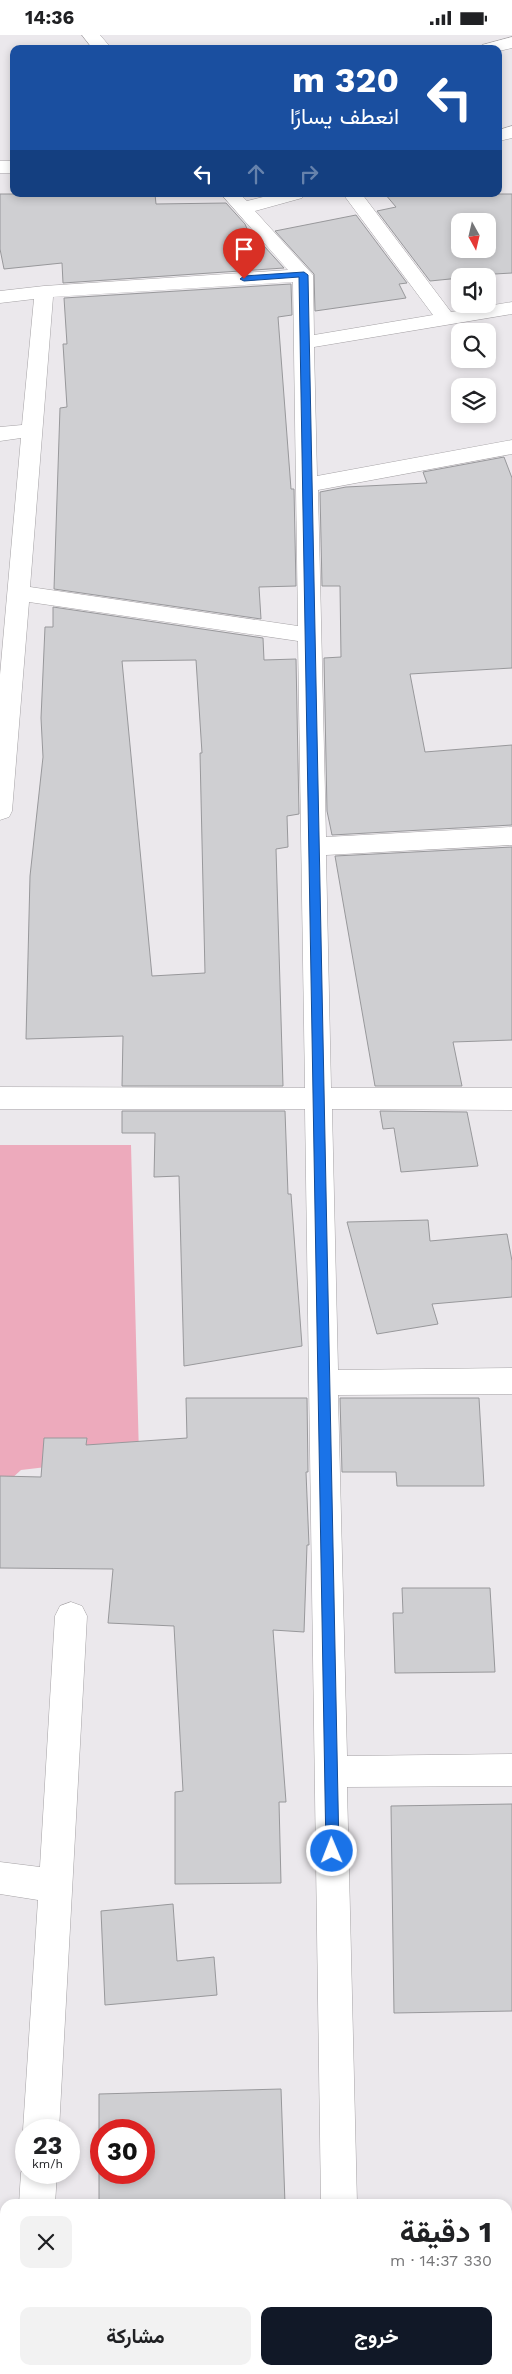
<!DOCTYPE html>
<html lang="ar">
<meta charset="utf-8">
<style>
body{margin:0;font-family:"Work Sans",Vazirmatn,sans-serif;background:#f2f2f2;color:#202124;direction:rtl;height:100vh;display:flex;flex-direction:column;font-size:19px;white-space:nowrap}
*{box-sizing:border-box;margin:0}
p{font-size:16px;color:#757577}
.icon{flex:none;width:28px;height:28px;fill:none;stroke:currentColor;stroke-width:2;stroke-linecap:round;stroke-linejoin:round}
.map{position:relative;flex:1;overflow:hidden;direction:ltr}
.details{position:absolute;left:0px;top:2164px;width:512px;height:176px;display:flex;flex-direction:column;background:#fff;border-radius:15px 15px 0 0;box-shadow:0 2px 8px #0003;direction:rtl}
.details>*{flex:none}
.hud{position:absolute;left:10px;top:10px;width:492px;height:152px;border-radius:10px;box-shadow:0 2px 8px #0003;direction:rtl;background:#1a4fa0;color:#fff;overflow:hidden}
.needle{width:32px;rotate:172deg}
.buttons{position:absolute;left:451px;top:178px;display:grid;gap:10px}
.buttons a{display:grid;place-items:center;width:45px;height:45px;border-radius:10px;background:#fff;box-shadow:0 2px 8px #0003;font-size:25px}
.speed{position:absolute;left:15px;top:2084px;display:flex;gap:10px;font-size:25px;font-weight:700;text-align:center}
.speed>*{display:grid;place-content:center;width:65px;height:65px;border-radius:50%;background:#fff;box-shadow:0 2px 8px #0003;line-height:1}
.speed small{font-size:12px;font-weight:400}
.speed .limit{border:8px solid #d22;background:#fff;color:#111}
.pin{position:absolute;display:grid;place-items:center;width:42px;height:42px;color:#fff;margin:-51px -21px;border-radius:50% 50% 50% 0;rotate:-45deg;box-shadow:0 0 5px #0007}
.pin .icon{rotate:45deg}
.me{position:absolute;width:55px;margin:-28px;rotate:359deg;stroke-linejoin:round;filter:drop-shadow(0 0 4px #0008)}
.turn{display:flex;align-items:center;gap:18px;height:105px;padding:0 20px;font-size:22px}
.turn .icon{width:65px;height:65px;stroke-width:2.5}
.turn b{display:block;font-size:35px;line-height:42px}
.lanes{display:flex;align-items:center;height:48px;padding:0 20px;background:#0003;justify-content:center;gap:25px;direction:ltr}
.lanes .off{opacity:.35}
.round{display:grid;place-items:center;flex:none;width:52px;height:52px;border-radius:10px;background:#f2f2f2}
.headline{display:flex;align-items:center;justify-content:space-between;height:85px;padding:0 20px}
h1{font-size:30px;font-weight:700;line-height:38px}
.button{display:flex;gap:10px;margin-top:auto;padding:10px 20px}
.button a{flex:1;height:58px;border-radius:10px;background:#111827;color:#fff;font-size:20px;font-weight:700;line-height:58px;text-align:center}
.button a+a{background:#f2f2f2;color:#202124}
.status{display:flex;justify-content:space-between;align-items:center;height:35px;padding:0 25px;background:#fff;direction:ltr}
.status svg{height:14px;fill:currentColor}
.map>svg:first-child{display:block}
.green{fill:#edaabc}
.building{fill:#cfcfd2;stroke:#98989b;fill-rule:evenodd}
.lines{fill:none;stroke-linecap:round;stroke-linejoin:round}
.minor-casing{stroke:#a5a2a5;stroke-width:1}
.minor{fill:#fff;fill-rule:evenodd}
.route{fill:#1a73e8;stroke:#114b97}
</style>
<div class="status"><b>14:36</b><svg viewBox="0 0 49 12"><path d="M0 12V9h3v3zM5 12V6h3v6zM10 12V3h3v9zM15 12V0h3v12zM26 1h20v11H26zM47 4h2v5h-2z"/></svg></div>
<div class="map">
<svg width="512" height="2339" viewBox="0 0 512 2339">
<rect width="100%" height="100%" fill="#ebe8ec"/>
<path class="green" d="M0,1110h131l8,311 -118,14 -21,19z"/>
<path class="building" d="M0,159h155l1,10 70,-1 19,21 5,12 4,-1 30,33 -221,15 -1,-20 -58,6 -4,-20z
M385,159h127v79l-52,3v2l-30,3 -53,-70 19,-4zM460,186h28v28h-28z
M356,180l51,68 -8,1 7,14 -91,13 -1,-37 -39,-43z
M291,249l1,31 -14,2 13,172h3l2,97 -37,1 2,32 -207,-30 6,-181 7,-1 -4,-63h4l-3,-46z
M504,422l8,21v190l-102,6 15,78 87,-7v80l-180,10 -5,-24 -3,-153 17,-1 -1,-71h-18l-2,-94 26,-5 81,-4 -4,-11z
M53,572l210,31 1,22 32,-1 3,155 -12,2 1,31 -12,2 7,237h-161l1,-50 -97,3 4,-163 13,-119 -2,-39 4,-91h8zM196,625l6,93h-2l5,220 -53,3 -30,-315z
M512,812v193l-59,2 9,44h-87l-40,-230z
M122,1076h163l3,83h3l11,152 -118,20 -5,-190 -25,1 1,-44h-33z
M380,1076l87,1 11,54 -77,6 -7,-44 -11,1z
M428,1185l2,21 77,-7 5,27v36l-80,7 6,20 -61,10 -30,-112z
M186,1363h121l1,74h-2l3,73h-2l-3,87 -31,-2 13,172h-7l2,81 -106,1v-92l8,-1 -9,-165 -66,-3 5,-54 -113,-1v-92l41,1 3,-39h43l-1,7 101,-7z
M340,1363h139l5,88h-87l-1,-14h-54z
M402,1553h88l5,84 -100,1 -2,-60h10z
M512,1769v207l-118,2 -3,-207z
M173,1869l4,57 37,-4 3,38 -112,10 -4,-94z
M281,2054l4,115h-186v-110zM101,2095h43v43h-43z"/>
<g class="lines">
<g class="minor-casing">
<path id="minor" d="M82,0h18l12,14h-19z
M512,2v11l-13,3v-2h-20l3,-4z
M512,91v12l-13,3v-11z
M0,126h14v12h-14z
M221,159h19l7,7 28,-7h29l-2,4 -47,13 58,64 1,60 119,-20 -90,-121h19l89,118 61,-10v12l-198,33 3,129 195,-36v14l-194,36 8,347 186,-10v18l-186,10 5,233h181v22l-180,-1 6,261 174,-2v26l-174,1 9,361 165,-2v32l-165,1 10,417h-36l-16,-1095h-305v-22l305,1 -7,-447 -269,-39 -17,209 -3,6 -9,3v-145l21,-237 -21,3v-14l22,-2 12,-126 -34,4v-12l44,-5 244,-16zM293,247l5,344 -268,-39 23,-290z
M71,1567l11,4 5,10 -28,514h-33v7l-3,-7 15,-230 -38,-6v-32l40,5 15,-251 5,-10z
M26,2126v12h31l-2,31h-36l2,-31z
M508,2218h4v36h-4z
M8,2335h38v4h-38z
M324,2335h38v4h-38z"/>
</g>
<use href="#minor" class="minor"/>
</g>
<path class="route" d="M304,237l4,3 31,1576 -2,4 -5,2 -4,-2 -2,-4 -27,-1574 -55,4 -4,-2 4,-3z"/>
</svg>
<div class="buttons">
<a><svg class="needle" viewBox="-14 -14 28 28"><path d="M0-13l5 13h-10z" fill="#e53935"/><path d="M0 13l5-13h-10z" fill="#757577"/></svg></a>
<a><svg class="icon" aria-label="sound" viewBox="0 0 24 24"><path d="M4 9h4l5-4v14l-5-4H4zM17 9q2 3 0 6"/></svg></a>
<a><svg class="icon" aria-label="search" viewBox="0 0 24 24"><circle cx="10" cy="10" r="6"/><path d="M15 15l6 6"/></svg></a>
<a><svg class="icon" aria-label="layers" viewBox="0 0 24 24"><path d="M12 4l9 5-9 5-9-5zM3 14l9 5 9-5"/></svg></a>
</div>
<div class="speed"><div>23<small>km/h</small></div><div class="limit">30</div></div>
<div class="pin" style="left:244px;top:244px;background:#d93025"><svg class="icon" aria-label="arrive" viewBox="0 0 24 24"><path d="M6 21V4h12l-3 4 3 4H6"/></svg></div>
<svg class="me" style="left:332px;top:1816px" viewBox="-20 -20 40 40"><circle r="17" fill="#1a73e8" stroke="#fff" stroke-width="3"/><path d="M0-11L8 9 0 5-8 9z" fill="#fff"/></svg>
<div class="hud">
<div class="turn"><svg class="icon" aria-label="left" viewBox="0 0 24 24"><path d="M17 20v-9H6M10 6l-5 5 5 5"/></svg><div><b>320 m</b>انعطف يسارًا</div></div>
<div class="lanes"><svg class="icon" aria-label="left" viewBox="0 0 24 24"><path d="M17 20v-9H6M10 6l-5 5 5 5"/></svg><svg class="icon off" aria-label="ahead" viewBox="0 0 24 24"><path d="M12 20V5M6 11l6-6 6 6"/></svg><svg class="icon off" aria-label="right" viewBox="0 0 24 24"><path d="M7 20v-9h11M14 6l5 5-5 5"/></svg></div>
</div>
<section class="details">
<div class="headline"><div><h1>1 دقيقة</h1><p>330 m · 14:37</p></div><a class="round"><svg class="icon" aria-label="close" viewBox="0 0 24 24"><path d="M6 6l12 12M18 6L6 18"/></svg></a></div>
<div class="button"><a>خروج</a><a>مشاركة</a></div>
</section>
</div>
